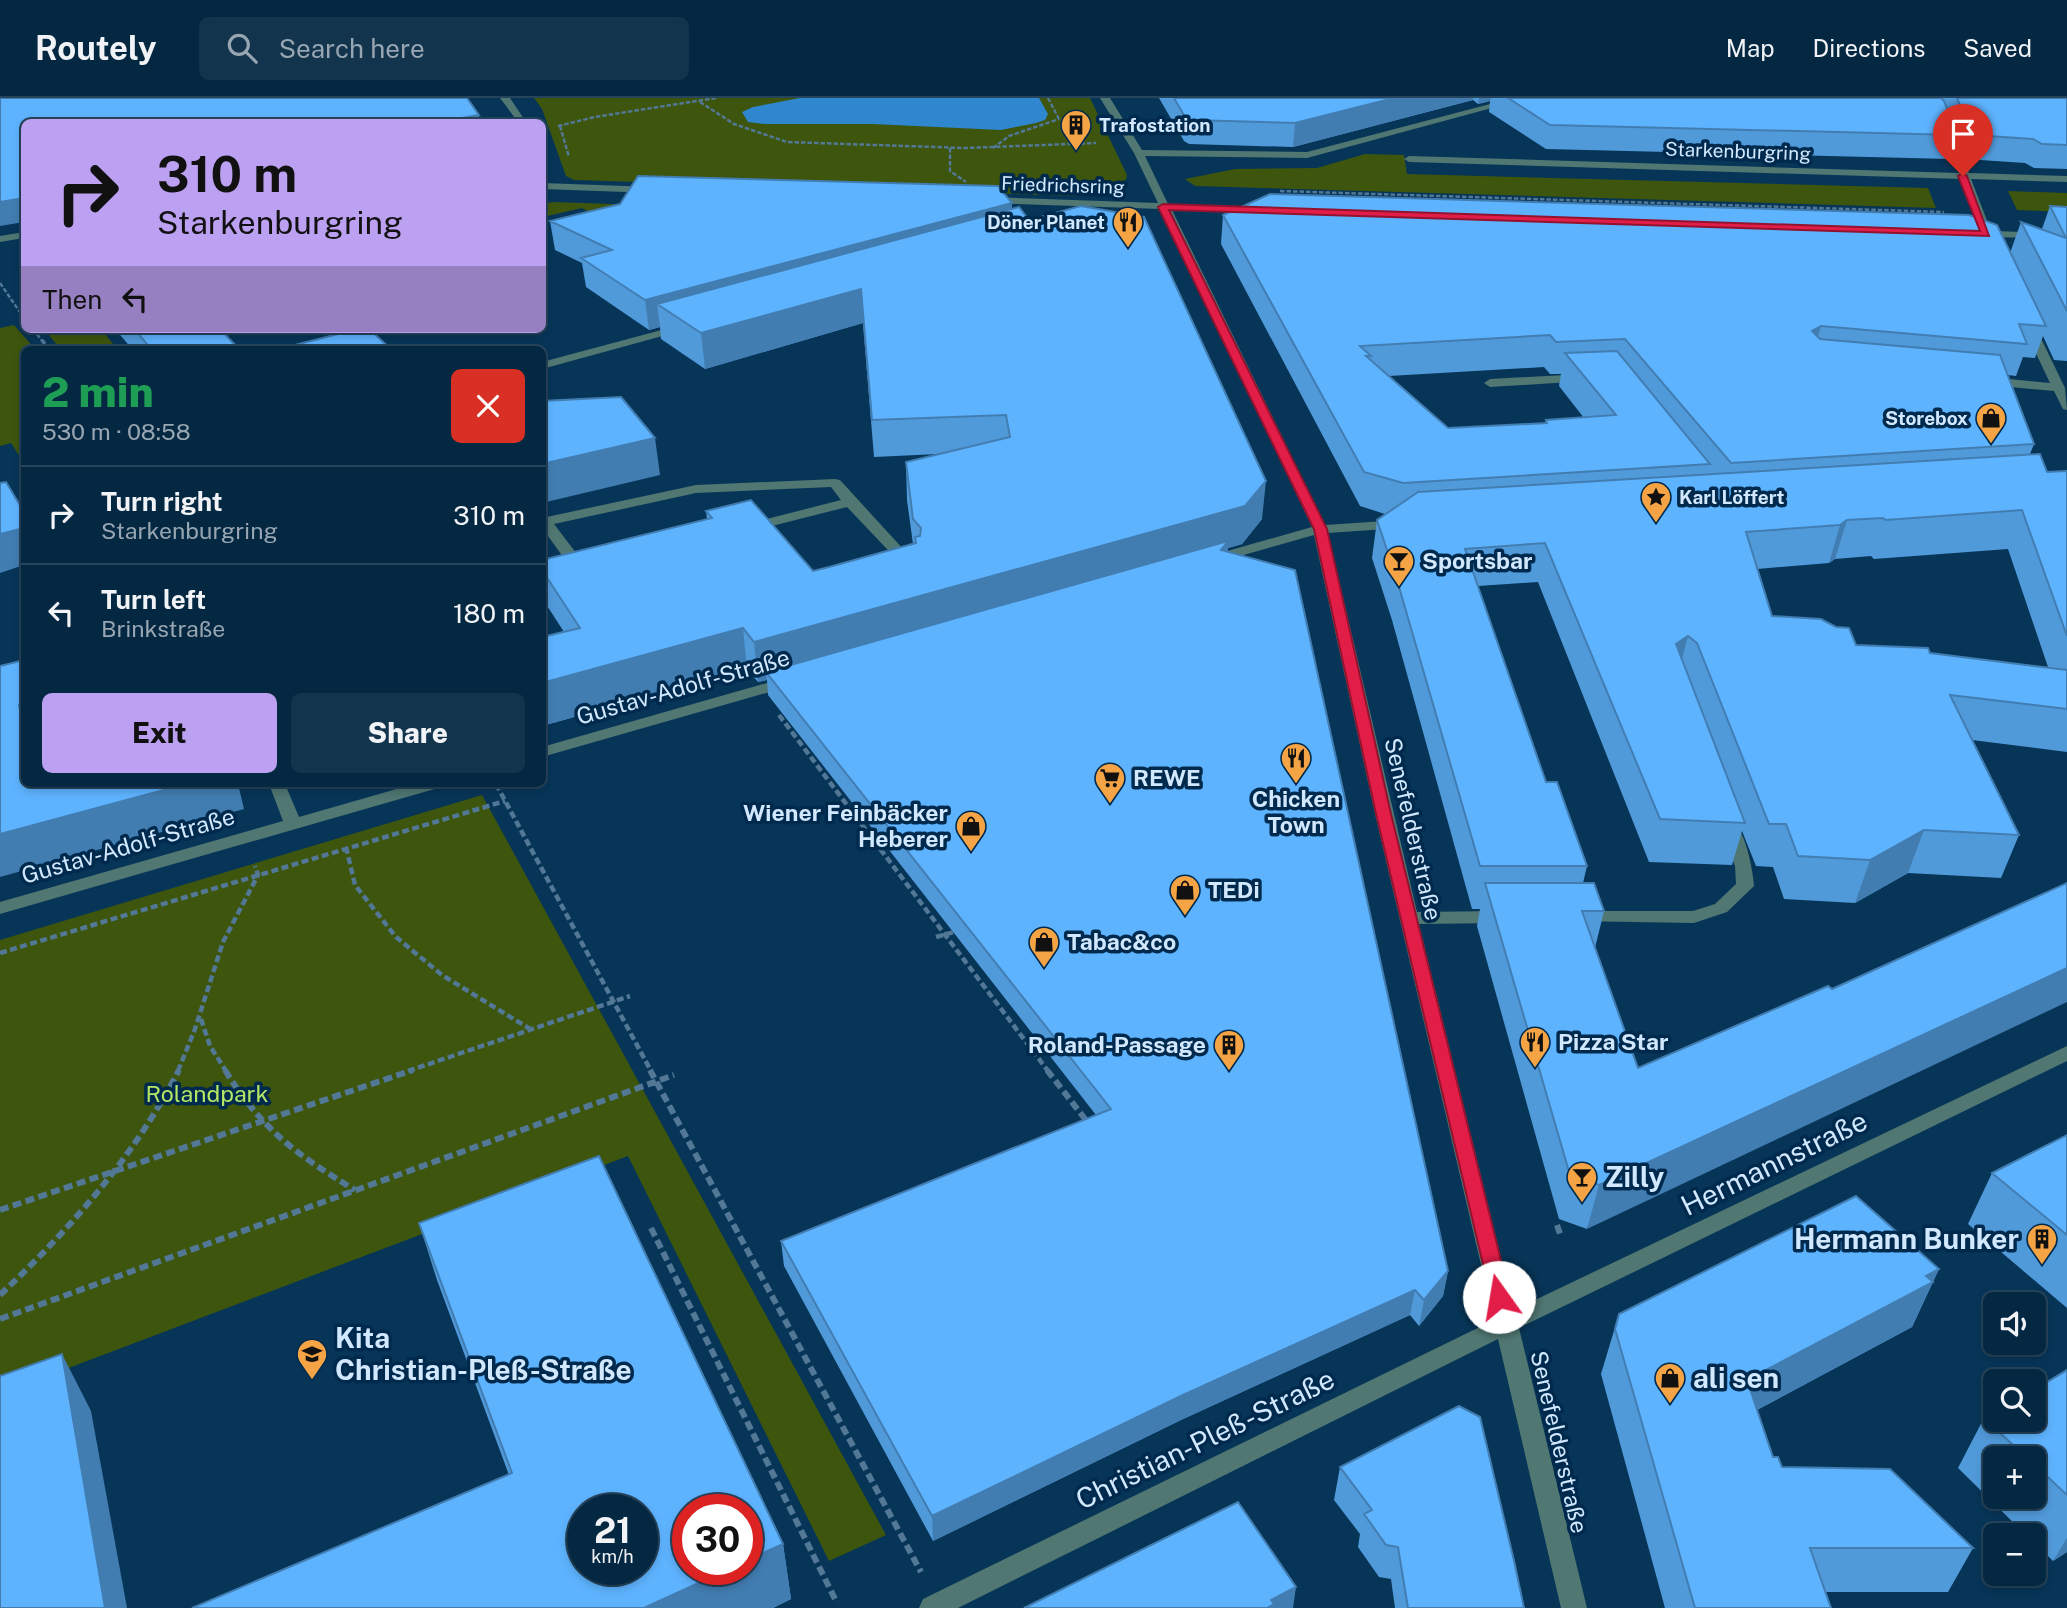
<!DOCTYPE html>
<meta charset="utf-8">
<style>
body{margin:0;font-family:"Public Sans",sans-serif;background:#13344d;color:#f1f3f6;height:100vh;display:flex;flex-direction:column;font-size:26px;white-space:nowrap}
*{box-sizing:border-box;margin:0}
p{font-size:23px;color:#97a6b2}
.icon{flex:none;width:38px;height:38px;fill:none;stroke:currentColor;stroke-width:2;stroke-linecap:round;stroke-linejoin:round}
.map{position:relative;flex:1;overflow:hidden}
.sheet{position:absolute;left:21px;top:248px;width:525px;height:441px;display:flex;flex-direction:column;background:#052842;border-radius:10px;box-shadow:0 4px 10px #0003,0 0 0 2px #26445b}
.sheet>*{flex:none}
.hud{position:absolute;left:21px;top:21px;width:525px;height:214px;border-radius:10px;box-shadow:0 4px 10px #0003,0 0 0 2px #26445b;background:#bca0f2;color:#111;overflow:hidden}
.buttons{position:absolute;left:1983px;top:1194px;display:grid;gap:14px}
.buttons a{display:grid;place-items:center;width:63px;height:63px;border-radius:10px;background:#052842;box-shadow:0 4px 10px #0003,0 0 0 2px #26445b;font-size:35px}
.speed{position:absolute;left:567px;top:1396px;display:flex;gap:14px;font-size:35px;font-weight:700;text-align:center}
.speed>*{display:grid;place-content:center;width:91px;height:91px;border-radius:50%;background:#052842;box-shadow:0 4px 10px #0003,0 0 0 2px #26445b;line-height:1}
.speed small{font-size:18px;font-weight:400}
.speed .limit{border:10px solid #d22;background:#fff;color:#111}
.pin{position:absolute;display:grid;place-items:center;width:60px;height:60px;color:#fff;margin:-72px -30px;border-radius:50% 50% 50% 0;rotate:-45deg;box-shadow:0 0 7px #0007}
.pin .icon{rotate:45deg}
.me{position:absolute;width:77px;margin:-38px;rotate:347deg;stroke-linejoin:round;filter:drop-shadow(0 0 5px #0008)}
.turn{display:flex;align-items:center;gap:24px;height:147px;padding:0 21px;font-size:32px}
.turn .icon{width:91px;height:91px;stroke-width:2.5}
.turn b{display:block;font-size:49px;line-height:60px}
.then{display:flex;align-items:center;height:66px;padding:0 21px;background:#0003;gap:14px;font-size:26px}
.round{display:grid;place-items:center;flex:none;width:74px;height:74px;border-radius:10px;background:#13344d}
.summary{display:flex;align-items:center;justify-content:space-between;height:119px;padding:0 21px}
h1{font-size:42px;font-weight:800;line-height:52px;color:#1e9e55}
.button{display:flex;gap:14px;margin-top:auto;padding:14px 21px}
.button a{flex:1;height:80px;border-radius:10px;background:#bca0f2;color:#111;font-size:28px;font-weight:800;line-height:80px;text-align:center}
.button a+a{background:#13344d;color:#f1f3f6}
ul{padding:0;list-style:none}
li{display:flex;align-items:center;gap:21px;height:98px;padding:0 21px;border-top:2px solid #26445b}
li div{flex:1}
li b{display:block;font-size:26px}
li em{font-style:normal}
header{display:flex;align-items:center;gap:42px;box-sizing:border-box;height:98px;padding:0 35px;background:#052842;border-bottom:2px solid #26445b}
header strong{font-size:33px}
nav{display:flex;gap:38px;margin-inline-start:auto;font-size:24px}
.search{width:490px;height:63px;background:#13344d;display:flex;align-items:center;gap:18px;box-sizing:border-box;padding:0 24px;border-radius:10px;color:#97a6b2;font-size:26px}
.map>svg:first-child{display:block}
.green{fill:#3d550d}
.water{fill:#2e87cf}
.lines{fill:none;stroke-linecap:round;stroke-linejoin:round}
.path-far3{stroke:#527896;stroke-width:2.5;stroke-dasharray:4.5 2;stroke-linecap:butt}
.path-far2{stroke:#527896;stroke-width:3.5;stroke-dasharray:5 2.5;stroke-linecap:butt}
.path-far1{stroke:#527896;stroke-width:4.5;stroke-dasharray:7 3.5;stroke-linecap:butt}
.path{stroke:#527896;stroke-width:6;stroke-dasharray:9 4.5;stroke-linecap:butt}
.minor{fill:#507772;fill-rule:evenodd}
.wall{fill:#519ada;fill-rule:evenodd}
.shaded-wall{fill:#427db2}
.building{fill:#5eb3fe;stroke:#427db2;stroke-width:2;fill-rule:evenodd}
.route{fill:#e11d48;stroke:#92132f;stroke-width:2}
.labels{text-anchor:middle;stroke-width:7;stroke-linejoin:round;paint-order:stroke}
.far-poi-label{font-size:19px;font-weight:bold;fill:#d1e8fe;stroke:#002a4d;text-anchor:start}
.far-street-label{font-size:19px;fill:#d1e8fe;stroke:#002a4d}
.poi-label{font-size:23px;font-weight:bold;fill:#d1e8fe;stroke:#002a4d;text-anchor:start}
.street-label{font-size:23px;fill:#d1e8fe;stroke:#002a4d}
.park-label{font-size:23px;fill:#b4e665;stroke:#002a4d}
.near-street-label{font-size:28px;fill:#d1e8fe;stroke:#002a4d}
.near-poi-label{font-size:28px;font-weight:bold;fill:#d1e8fe;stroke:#002a4d;text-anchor:start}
</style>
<header>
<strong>Routely</strong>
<div class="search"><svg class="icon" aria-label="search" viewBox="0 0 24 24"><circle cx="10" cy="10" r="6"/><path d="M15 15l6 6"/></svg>Search here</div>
<nav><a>Map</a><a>Directions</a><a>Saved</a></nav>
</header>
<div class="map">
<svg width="2067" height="1510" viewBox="0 0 2067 1510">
<rect width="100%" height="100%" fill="#073558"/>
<path class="green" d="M534,0h556l37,77 -2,8h-17l-4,5h-25l-2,8 -503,-16 -8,-4 -24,-67z
M1365,56l39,1 3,19 521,14 8,20 -741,-22 -10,-7 50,-10 82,-1z
M2008,93l59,2v19l-50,-2z
M553,104l88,3 -49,9 -10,-6 -39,9 -1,-13z
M14,227l22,25h-12v113l-13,-20 -11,3v-118z
M44,231h57l17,21h-57z
M482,697l404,740 -57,26 -201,-405 -628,238v-454z"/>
<path class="water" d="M800,0h239l9,16 -3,6 -9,3 -35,7 -128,-6h-108l-17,-2 -6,-10 11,-5z"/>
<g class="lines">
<path class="path-far3" d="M1048,0l11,21 26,8
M700,4l34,22 53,18 178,6 131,-5
M558,28l37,-9 121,-19
M560,28l9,31
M950,50v23l16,11
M993,50l16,-12 50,-17
M1280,93l664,21
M0,185l24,35
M33,231l10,13"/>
<path class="path-far2" d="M42,242l7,10"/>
<path class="path-far1" d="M779,617l269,356
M496,686l155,287
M346,749l9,38 41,52 46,38 88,54
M936,839l18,-5
M0,855l505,-152
M201,921l9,27 16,25
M178,973l17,-42 28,-87 35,-67 -3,-9
M408,973l222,-75"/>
<path class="path" d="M225,972c36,59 72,85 130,120
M650,972l271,502
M1047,972l42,54
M0,1112l413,-140
M1557,1127l3,9
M651,1130l186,375
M0,1197c71,-67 134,-138 179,-225
M0,1221l674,-244"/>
<path class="minor" d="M500,0h10l16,24h-8z
M1100,0h10l32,52 165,2 206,-54h16l-222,60 -162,-2 23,48 91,3 5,3 -5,3 -87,-3 153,315 75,-5 7,4 -7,4 -72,5 89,379 83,-1 9,6 -9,6 -81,1 95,386 553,-264v15l-548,267 68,280h-26l-63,-269 -540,269h-39l4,-9 571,-279 -119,-506 -61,-279 -99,28 -7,-4 2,-3 102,-29 -151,-318 -175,-6 -5,-3 5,-3 172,6 -24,-50z
M1919,0h10l20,28 20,47 98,3v6l-96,-3 20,52 76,2v6l-74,-2v5h-8l-2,-5 -8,-3 5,-3 -19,-52 -552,-17 -5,-3 5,-3 550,17 -19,-47z
M542,85l112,4 5,3 -5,3 -112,-4z
M24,134v6l-24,4v-6z
M2029,225l6,3 30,62 2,22 -4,-1 -9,-18 -65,-6 -6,-4 6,-4 61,6 -27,-57z
M684,226l4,1v4l-146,40v-7z
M1583,276l4,1v6l-97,6 -6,-4 6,-4z
M835,381l5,1 75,82v6h-10l-58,-61 -99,25 -7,-4 2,-3 98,-25 -10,-13 -135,6 -142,31 35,46 -7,4 -7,-1 -33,-45v-10l154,-33z
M24,405v8l-24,7v-8z
M788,579l8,5 -2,3 -252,72v-10z
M269,686h16l14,33 115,-33h26l-2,4 -438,126v-12l283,-81z
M1729,722c16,4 24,51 25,66l-27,26 -33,11 -120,-2 -3,-4 9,-6h113l22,-7 21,-20 -1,-18 -15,-41z"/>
</g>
<path class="wall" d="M1159,0h908v71l-33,-1 -9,-5 -60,-4 -9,-22 -6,22 -404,-10 -57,-37 1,-11 -12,3 -5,-4 -180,47 -104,-3 -5,-3z
M2050,108l17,1v154l-13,-1 -11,-24 -8,22 -12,-1 -7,19 -8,-1 26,69 -4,10 17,18 20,-1v281l-95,-12 47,95 -18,43 -93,-5 -53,30 -71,-4 -11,-32 -17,-1 -14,-35 -10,34 -83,-3 -111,-280 -60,4 68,196 41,84 -4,17 21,28 -9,37 43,120 -51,161 -28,-10 -82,-293 3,-17h-8l-80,-289 -20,-62 5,-38 8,-6 -25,-8 -139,-262 2,-29 787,38 11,-31 21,7zM1544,269l6,7h11l-2,12 25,32 -38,2 -1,3 -97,5 -59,-52zM2008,451l40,118 -192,-22 -84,-29 -15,-47 72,-6 6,-4 36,-3 3,3z
M1012,111l250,310 -20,25 -14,4v3l220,720 -5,25 -24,30 -9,-11 -229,105 -248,121 -149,-275 -3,-25 315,-126 -328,-420 -1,-15 -9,2 -11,-13 -205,57v-89l22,-5 -20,-31 -2,-9v-32l165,-41 -1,-8 107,60 16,-4 84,-23 -6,-44 -1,-38 32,-8 -64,3 -11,-134 -158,46 -44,-30 -1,-12 -11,3 -63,-43 -4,-24 -27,-13 -5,-29z
M115,231h105l20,21h-107z
M2067,1037v173l-99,-84 24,-51z
M419,1125l364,321 8,55 -18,9h-581l317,-133 -72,-195z
M1939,1171l-27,58 -155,83 16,47 9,10 191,81 -25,44h-122l5,16h-166l-64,-234 18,-60z
M2067,1272v182l-14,9 -19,-19v-7h-8l-68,-67 26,-50zM1995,1360h39v38h-39z
M1340,1369l184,141h-129l-4,-29 -12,-2 -21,-30 2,-13 -26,-34z"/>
<path class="shaded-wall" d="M1394,0h79v2l-180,47 2,-24z
M1479,0h12l-1,3 -12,3z
M479,17l1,7h-41z
M24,100v24l-24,4v-24z
M1012,105v29l-355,72 3,23 -11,3 -4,-30z
M861,191l2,34 -158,46 -4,-36z
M1821,228l-9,31v-26z
M655,340l5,37 -118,28v-39z
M1266,383l-4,38 -20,25 -14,4 -1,15 -461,109 1,8 -9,2 -4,-40z
M1847,422l-12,39 -6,4 11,-38z
M24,430v37l-24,8v-39z
M743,530l4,41 -205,57v-43z
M1688,538l-11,41 -1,-33z
M24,606v23l-5,-22z
M186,686h52l6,25 -244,68v-43z
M1924,732l-16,43 -53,30 15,-43z
M2067,870v34l-480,227 12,-44z
M1939,1171l-27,58 -183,98 18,-45z
M1448,1173l-5,25 -24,30 5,-26z
M1415,1192l-5,25 -229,105 -248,121 -1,-25 251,-121z
M62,1256l29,57 36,197h-22z
M2067,1440v14l-14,9z
M783,1446l8,55 -18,9h-129l83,-38h20v-10z
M1296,1489l-3,21h-26l4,-8z"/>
<path class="building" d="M0,0h467l12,17 -40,7h-415v76l-24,4z
M1174,0h220l-99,25 -105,-3 -5,-3z
M1508,0h433l3,3 13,34 -407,-10z
M1957,0h110v47l-25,-1 -9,-5 -60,-4z
M638,78l360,10 14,17 -367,97 -64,-42 31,-8 -62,-29 70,-17z
M1270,96l699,21 28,10 49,101 -27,-2 8,20 -206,-18 -9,5 8,8 180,16 34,89 -303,19 -106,-124 -69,3 -6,-7 -190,11 11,10h-5l82,72 99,-5 -1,-3 70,-5 -51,-62 52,-2 93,113 -307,19 -39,-11 -141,-257z
M1081,108l63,11 122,264 -21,25 -491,136 -11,-14 -201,55v-46l38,-9 -38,-58v-10l170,-42 -6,-7 45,-11 62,71 16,-4 87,-24 -1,-6 5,-1 1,-8 -8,-9 -7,-57 104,-25 -4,-22 -134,5 -11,-131 -160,44 -44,-29 362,-97 10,13z
M2050,108l17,1v104l-46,-89 45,16z
M134,231h86l20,21h-88z
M358,231h11l23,21h-117z
M621,299l34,41 -113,26v-63z
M2040,356l7,18 20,-1v165l-45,-126 -136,10 -3,-2 -36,2 -7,5 -94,7 26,84 49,3 15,8 13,1 7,17 72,3 2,5 137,17v39l-117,-14 69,140 -95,-5 -54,30 -72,-4 -12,-32h-17l-72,-181 -9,-7 -12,8 69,179 -85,-4 -115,-276 -80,6 81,233h11l30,84h-107l-83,-286 -20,-60 41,-28z
M6,384l18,30v16l-24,6v-51z
M1228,443l-7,9 74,20 153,701 -24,29 -9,-10 -232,105 -251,121 -151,-275 330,-132 -345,-437z
M24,562v44l-5,1 5,22v57h162l-186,50v-168z
M1485,785h109l10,28h-22l56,157 190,-82 4,3 235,-106v85l-468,217 -29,-10z
M2067,1037v100l-75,-62z
M599,1058l184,388 -36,16v-50h-59v60h39l-83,38h-452l320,-135 -93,-250zM583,1412h59v60h-59z
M1856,1098l83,73 -13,7 7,6 -186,98 26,77h5l4,10 108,2 83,79h-163l21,60h-136l-80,-279 4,-15z
M62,1256l43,254h-105v-232z
M2067,1272v125l-33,-31v-6h-7l-43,-40 11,-6v7h39v-29z
M1459,1308l21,11 35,148 9,43h-116l-10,-61 -12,-2 -22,-31 8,-4 -32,-43z
M1238,1404l58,85 -25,13 3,4 -7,4h-243z"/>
<path class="route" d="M1963,75l4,3 22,60 -820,-26 158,319 64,285 119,483 -3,5 -8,3 -7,-3 -116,-488 -62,-285 -156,-322 5,-3 817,27 -22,-55z"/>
<defs>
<g id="building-pin" transform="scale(1.575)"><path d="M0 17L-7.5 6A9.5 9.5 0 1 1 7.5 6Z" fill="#f4a444" stroke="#002a4d"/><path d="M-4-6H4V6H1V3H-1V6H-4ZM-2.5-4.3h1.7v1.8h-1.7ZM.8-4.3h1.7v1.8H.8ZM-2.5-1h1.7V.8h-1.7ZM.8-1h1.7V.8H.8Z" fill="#111"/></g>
<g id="restaurant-pin" transform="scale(1.575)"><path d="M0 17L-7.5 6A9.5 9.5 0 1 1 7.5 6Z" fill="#f4a444" stroke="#002a4d"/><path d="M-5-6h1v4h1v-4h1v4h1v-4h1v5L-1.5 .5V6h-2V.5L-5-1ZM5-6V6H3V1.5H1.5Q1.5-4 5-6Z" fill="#111"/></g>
<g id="shop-pin" transform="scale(1.575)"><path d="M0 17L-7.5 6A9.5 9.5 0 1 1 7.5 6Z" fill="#f4a444" stroke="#002a4d"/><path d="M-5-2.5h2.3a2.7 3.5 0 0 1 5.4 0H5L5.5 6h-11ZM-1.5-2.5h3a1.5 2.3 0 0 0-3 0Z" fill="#111"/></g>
<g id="sight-pin" transform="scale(1.575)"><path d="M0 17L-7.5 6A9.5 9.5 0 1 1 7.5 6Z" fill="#f4a444" stroke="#002a4d"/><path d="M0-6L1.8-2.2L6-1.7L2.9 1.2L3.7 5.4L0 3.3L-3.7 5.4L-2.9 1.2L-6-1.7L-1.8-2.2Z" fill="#111"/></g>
<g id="bar-pin" transform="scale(1.575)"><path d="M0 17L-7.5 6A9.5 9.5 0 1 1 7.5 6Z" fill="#f4a444" stroke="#002a4d"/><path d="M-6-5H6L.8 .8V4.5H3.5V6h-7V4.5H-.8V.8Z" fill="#111"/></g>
<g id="supermarket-pin" transform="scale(1.575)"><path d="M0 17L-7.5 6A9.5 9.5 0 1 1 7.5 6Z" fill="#f4a444" stroke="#002a4d"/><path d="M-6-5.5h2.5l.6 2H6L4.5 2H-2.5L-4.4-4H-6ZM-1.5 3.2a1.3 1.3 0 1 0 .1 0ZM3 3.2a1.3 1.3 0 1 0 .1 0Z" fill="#111"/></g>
<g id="school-pin" transform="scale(1.575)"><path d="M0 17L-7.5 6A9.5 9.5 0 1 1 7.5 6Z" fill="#f4a444" stroke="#002a4d"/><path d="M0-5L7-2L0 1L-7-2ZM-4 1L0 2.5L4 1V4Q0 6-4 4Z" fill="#111"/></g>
</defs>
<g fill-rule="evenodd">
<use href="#building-pin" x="1076" y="27"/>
<use href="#restaurant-pin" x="1128" y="124"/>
<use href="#shop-pin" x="1991" y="320"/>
<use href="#sight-pin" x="1656" y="399"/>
<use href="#bar-pin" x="1399" y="463"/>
<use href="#restaurant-pin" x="1296" y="660"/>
<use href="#supermarket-pin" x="1110" y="680"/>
<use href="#shop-pin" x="971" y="728"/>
<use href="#shop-pin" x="1185" y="792"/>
<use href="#shop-pin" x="1044" y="844"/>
<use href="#restaurant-pin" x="1535" y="944"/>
<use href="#building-pin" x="1229" y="947"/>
<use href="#bar-pin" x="1582" y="1079"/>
<use href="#building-pin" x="2042" y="1141"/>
<use href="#school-pin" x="312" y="1256"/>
<use href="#shop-pin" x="1670" y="1280"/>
</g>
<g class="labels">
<g class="far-poi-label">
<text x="1099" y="34">Trafostation</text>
<text x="1105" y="131" text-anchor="end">Döner Planet</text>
<text x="1968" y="327" text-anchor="end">Storebox</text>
<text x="1679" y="406">Karl Löffert</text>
</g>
<g class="far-street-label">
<text transform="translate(1738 53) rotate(2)" y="7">Starkenburgring</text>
<text transform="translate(1063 87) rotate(2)" y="7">Friedrichsring</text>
</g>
<g class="poi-label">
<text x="1422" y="471">Sportsbar</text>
<text x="1133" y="688">REWE</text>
<text x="1296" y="709" text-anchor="middle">Chicken<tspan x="1296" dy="26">Town</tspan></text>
<text x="948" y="723" text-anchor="end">Wiener Feinbäcker<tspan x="948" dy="26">Heberer</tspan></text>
<text x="1208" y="800">TEDi</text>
<text x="1067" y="852">Tabac&amp;co</text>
<text x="1558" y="952">Pizza Star</text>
<text x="1206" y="955" text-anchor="end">Roland-Passage</text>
</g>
<g class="street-label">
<text transform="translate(683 589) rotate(-16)" y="8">Gustav-Adolf-Straße</text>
<text transform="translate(1413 731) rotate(77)" y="8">Senefelderstraße</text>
<text transform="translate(128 748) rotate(-16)" y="8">Gustav-Adolf-Straße</text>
<text transform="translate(1559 1344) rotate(77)" y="8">Senefelderstraße</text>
</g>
<g class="park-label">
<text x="207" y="1004">Rolandpark</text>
</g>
<g class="near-street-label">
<text transform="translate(1774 1065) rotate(-26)" y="10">Hermannstraße</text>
<text transform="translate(1205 1341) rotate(-26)" y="10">Christian-Pleß-Straße</text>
</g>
<g class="near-poi-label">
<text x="1605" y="1089">Zilly</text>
<text x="2019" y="1151" text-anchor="end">Hermann Bunker</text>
<text x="335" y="1250">Kita<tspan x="335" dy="32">Christian-Pleß-Straße</tspan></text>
<text x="1693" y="1290">ali sen</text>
</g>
</g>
</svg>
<div class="buttons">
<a><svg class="icon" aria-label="sound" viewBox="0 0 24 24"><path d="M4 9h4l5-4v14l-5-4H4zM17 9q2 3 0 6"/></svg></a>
<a><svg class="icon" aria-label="search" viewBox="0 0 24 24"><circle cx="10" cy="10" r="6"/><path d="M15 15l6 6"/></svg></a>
<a>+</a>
<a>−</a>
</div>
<div class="speed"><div>21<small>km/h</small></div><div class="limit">30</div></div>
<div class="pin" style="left:1963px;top:78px;background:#d93025"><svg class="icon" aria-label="arrive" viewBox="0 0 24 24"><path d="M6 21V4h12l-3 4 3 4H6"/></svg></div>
<svg class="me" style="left:1499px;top:1199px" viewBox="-20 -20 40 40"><circle r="19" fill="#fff"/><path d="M0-13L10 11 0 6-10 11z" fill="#e11d48"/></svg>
<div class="hud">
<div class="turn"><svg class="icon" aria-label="right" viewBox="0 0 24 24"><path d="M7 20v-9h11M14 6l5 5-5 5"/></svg><div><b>310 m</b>Starkenburgring</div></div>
<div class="then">Then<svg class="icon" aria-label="left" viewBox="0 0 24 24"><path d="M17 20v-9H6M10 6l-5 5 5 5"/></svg></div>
</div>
<section class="sheet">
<div class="summary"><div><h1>2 min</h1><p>530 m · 08:58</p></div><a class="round" style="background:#d93025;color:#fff"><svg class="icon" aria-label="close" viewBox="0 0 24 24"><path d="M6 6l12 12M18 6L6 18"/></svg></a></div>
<ul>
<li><svg class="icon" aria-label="right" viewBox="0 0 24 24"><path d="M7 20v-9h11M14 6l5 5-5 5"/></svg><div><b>Turn right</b><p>Starkenburgring</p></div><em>310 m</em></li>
<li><svg class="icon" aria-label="left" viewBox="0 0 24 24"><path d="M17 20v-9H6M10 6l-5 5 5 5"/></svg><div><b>Turn left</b><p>Brinkstraße</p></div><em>180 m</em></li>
</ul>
<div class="button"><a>Exit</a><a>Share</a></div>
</section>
</div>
